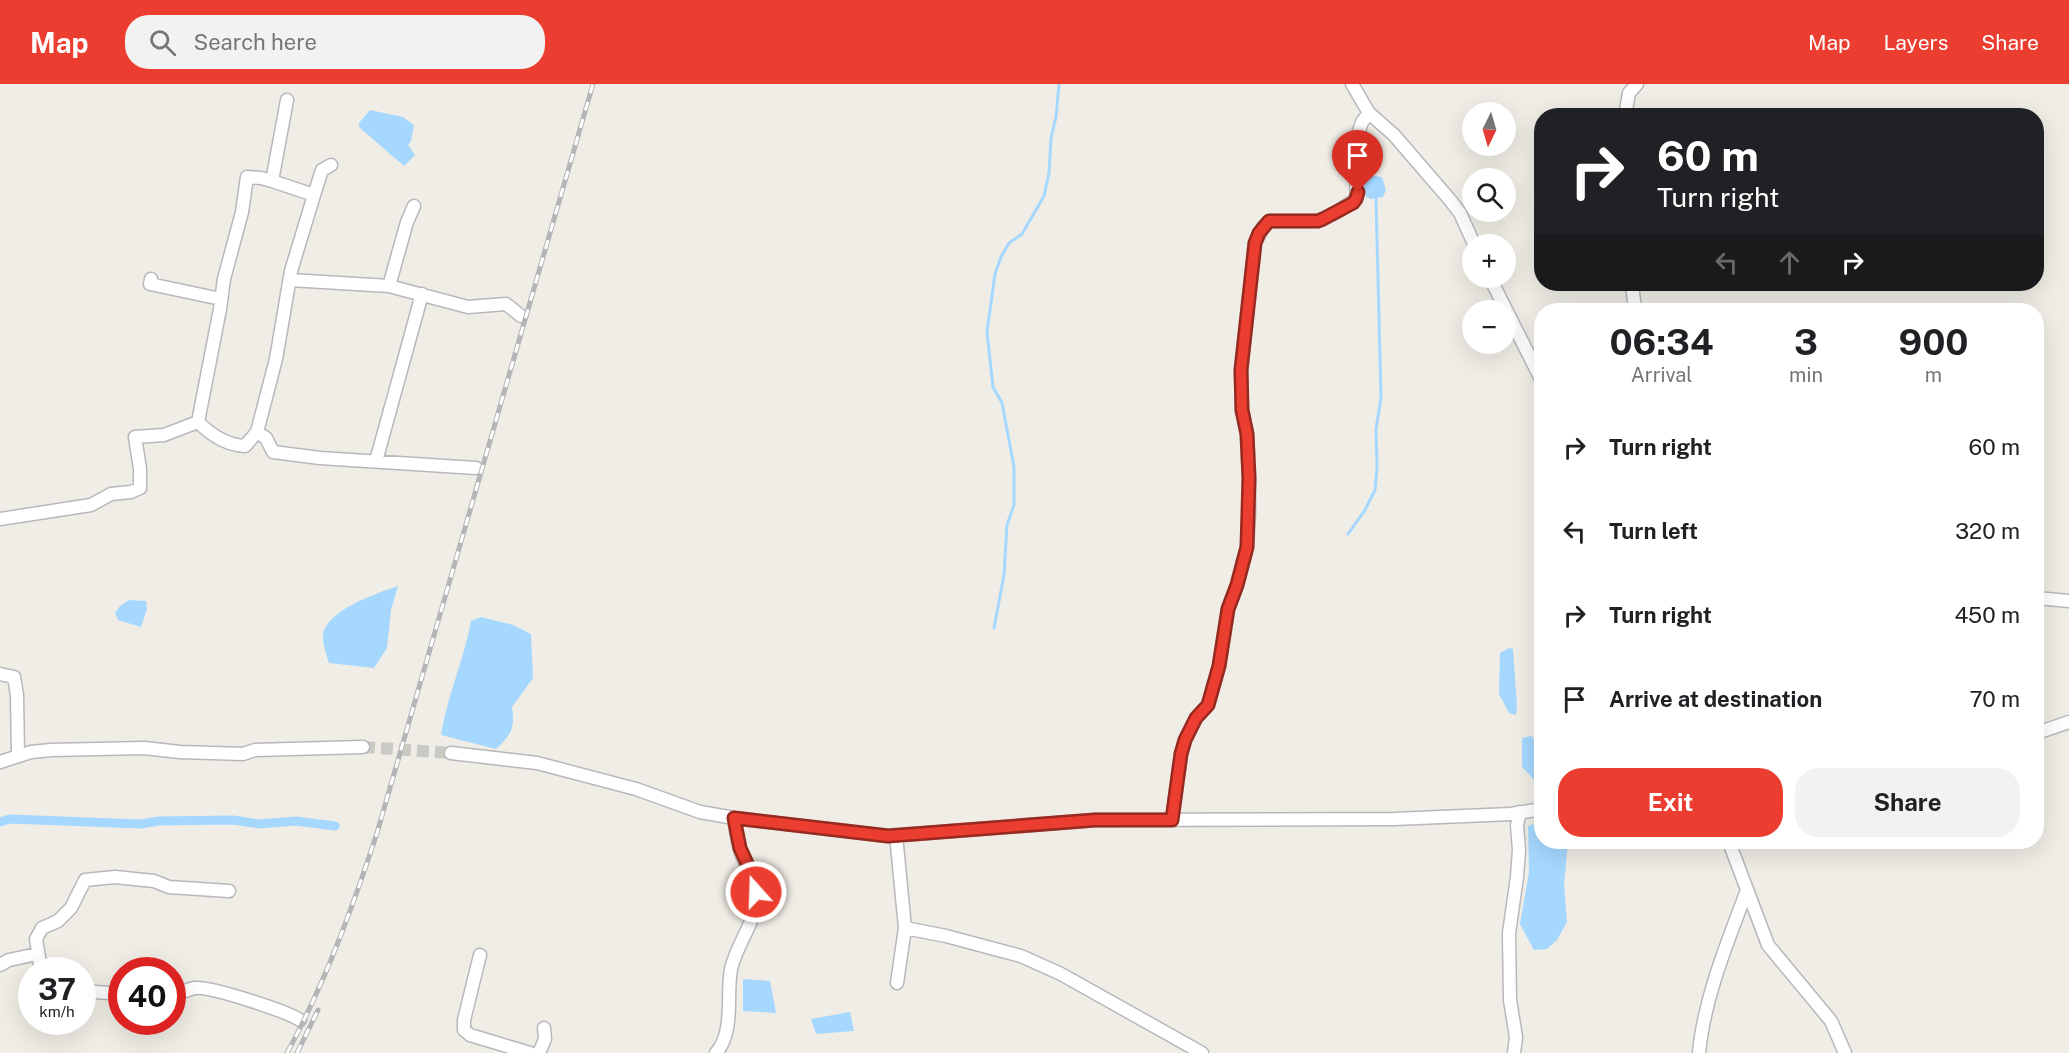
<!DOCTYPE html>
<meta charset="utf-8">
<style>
body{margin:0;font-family:"Public Sans",sans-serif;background:#f2f2f2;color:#202124;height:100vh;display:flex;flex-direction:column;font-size:22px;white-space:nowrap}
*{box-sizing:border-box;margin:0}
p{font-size:20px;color:#757577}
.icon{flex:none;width:33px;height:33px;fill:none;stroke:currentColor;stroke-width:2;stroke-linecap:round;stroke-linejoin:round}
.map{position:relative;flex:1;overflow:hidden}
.sheet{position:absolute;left:1534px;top:219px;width:510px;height:546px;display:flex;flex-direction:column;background:#fff;border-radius:24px;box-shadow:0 6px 24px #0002}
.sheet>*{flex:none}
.hud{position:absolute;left:1534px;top:24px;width:510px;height:183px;border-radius:24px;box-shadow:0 6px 24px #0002;background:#202124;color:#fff;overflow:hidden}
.needle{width:39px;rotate:185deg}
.fabs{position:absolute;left:1462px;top:18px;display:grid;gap:12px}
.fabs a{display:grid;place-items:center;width:54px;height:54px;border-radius:50%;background:#fff;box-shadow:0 6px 24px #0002;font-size:30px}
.speed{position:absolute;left:18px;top:873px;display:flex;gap:12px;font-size:30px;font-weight:700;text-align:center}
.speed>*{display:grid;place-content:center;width:78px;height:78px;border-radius:50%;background:#fff;box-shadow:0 6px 24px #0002;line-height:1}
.speed small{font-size:15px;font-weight:400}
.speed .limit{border:9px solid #d22;background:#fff;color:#111}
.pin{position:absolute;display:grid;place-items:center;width:51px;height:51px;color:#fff;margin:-62px -26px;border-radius:50% 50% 50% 0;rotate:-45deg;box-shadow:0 0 6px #0007}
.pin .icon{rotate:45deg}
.me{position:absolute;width:66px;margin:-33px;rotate:340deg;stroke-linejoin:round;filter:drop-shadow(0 0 4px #0008)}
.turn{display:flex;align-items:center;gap:21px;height:126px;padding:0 24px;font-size:27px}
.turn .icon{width:78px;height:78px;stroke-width:2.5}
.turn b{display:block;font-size:42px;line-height:51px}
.lanes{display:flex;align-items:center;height:57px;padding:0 24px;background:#0003;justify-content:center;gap:30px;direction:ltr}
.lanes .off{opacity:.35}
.eta{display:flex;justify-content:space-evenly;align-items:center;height:102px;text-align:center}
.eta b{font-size:36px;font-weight:700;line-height:42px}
.action{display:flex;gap:12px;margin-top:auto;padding:12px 24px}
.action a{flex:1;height:69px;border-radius:24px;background:#eb3e30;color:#fff;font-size:24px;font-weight:700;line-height:69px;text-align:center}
.action a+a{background:#f2f2f2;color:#202124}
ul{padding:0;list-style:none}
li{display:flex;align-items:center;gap:18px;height:84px;padding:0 24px}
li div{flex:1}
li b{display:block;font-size:22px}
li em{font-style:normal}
header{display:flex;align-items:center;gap:36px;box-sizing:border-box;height:84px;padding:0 30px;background:#eb3e30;color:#fff}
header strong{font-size:28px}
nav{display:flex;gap:33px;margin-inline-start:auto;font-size:21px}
.search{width:420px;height:54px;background:#f2f2f2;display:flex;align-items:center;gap:15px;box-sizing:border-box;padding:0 21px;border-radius:24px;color:#757577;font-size:22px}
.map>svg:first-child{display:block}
.water{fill:#a6d8ff}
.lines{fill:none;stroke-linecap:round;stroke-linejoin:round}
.stream{stroke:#a6d8ff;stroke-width:3}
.canal{stroke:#a6d8ff;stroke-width:9}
.minor-tunnel{stroke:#cacac5;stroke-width:12;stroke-dasharray:12 6;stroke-linecap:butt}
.minor-casing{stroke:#b6b8bc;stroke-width:15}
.minor{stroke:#fff;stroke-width:12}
.rail-casing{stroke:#b4b5b6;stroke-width:5}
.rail{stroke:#fff;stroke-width:3;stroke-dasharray:9;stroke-linecap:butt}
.route-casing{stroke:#99281f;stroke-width:15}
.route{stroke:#eb3e30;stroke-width:10}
</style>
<header>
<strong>Map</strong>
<div class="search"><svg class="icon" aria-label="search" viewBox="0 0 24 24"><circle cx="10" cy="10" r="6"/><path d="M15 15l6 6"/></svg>Search here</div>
<nav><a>Map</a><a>Layers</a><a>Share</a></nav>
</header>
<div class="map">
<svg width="2069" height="969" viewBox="0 0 2069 969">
<rect width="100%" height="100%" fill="#efede5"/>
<path class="water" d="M370,26l33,7 11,8 -3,16 -3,4 7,10 -11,11 -45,-39v-4z
M1369,91l13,2 4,13 -3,7 -12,2 -5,-2 -2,-17z
M398,502l-7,24 -4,38 -13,20 -45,-5c-2,-8 -7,-19 -6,-28 2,-24 54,-42 75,-49z
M129,516l17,1 1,8 -6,18 -23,-7 -3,-7 5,-7z
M481,533l32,8 18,9 2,44 -21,29c3,21 0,27 -16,42l-55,-14c6,-39 23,-75 30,-114z
M1509,564l4,1 4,57 -1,9 -7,-2 -10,-19 1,-41z
M1532,652l10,22v26l-3,1 -17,-18v-29z
M1542,737v21h26l-4,43 3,37 -10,18 -10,9 -13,1 -14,-26 9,-52 -1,-46z
M743,895l27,2 6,32 -33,-2z
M850,928l4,19 -38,3 -5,-15z"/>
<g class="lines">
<path class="stream" d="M1348,450l17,-24 10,-20 2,-23 -1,-38 5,-31 -5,-199
M994,544l10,-53 3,-50 7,-20v-38l-12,-64 -9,-16 -6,-55 8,-58 6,-17 8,-14 13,-9 22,-38 5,-23 2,-35 5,-21 3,-33"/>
<path class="canal" d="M0,738l10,-3 131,5 17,-3 75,-1 26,4 37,-3 39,5"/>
<path class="minor-tunnel" d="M363,663l88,6"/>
<g class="minor-casing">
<path id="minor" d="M1352,0l17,29 25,22 56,65 10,13 14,31
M1625,32l4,-23 8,-9
M314,111l8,-25 9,-5
M1490,194l52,103
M151,195l-1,5 71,15
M290,196l99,6 79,21 38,-3 15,12
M1632,200l3,26
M389,202l18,-64 7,-16
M198,338l22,-113 4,-30 18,-67 5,-35 14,1 11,3
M257,348l19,-73 15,-88 23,-76 -42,-14 15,-81
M376,377l46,-167
M0,435l91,-14 20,-11 20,-2 9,-4v-19l-5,-32 29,-2 34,-13c13,13 28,23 47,24l12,-14 9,6 7,14 47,6 156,10
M2037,514l32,3
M0,590l14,3 3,18 1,61
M2037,649l32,-11
M451,669l86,10 99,26 64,23 34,6 154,18 207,-16 299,-1 117,-5 31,-5
M0,678l31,-10 20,-2 93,-2 36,4 63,2 12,-4 108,-3
M1172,736l9,-66 4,-14 11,-22 12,-13 11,-39 9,-57 9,-24 10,-38 2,-33v-36l-2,-44 -5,-24 -1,-40 14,-127 8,-16 6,-6h49l19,-9 19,-13 3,-68 3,-9 7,-9
M896,751l9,93 -8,55
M1729,758l39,103 63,76 14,32
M905,844l41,8 75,20 40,18 141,79
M480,871l-16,65v10l6,5 60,18
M0,881l9,-5 28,-6
M41,886l-5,-31 6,-11 16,-7 13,-13 14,-28 30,-3 39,4 15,6 60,4
M82,907l40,3
M172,912c7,-2 16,-7 23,-8 15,-2 91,23 105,32
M539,969l6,-14 -1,-11
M716,969c19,-22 10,-58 15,-84 6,-26 25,-47 26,-73 0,-17 -11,-28 -16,-43 -4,-11 -5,-23 -7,-35
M1514,969l2,-16 -6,-37 -1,-67 8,-56 2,-27 -2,-25 3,-13
M1699,969c5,-55 29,-112 48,-163"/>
</g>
<use href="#minor" class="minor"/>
<g class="rail-casing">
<path id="rail" d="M287,969c38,-70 65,-144 90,-220l216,-749
M297,969l21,-43"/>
</g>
<use href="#rail" class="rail"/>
</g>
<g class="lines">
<g class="route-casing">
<path id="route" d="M756,808l-1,-11 -15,-33 -6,-30 154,18 207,-16h77l9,-66 4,-14 11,-22 12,-13 11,-39 9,-57 9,-24 10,-38 2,-69 -2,-44 -5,-24 -1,-40 14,-127 4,-10 10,-12h49l5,-2 30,-16 3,-4 2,-7"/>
</g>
<use href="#route" class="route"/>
</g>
</svg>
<div class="fabs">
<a><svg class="needle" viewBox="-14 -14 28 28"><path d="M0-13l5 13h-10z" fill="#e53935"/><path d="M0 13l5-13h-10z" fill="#757577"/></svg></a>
<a><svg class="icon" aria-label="search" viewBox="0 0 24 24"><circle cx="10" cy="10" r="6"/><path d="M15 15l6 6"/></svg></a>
<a>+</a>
<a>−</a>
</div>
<div class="speed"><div>37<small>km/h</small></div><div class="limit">40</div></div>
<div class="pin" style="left:1358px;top:108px;background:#d93025"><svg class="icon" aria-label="arrive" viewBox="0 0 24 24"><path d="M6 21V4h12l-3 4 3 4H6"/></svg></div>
<svg class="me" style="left:756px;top:808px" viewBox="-20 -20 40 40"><circle r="17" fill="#eb3e30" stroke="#fff" stroke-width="3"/><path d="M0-11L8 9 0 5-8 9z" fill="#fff"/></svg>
<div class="hud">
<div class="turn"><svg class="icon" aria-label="right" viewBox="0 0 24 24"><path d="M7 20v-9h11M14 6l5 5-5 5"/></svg><div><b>60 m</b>Turn right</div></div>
<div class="lanes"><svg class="icon off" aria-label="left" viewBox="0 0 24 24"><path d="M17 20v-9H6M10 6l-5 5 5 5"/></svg><svg class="icon off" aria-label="ahead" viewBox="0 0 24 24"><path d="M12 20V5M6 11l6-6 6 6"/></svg><svg class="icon" aria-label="right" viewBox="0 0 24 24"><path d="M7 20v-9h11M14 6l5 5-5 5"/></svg></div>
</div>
<section class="sheet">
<div class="eta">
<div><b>06:34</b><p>Arrival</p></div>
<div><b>3</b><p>min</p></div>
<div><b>900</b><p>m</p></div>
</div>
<ul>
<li><svg class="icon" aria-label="right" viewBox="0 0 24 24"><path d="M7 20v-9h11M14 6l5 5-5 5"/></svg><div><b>Turn right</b></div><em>60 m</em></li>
<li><svg class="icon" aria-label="left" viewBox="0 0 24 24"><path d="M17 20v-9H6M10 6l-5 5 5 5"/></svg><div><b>Turn left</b></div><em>320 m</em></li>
<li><svg class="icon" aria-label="right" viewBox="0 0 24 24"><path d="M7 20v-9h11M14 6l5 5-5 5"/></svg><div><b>Turn right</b></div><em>450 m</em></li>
<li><svg class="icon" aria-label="arrive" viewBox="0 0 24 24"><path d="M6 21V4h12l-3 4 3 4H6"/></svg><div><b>Arrive at destination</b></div><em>70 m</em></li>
</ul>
<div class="action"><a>Exit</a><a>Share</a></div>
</section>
</div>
